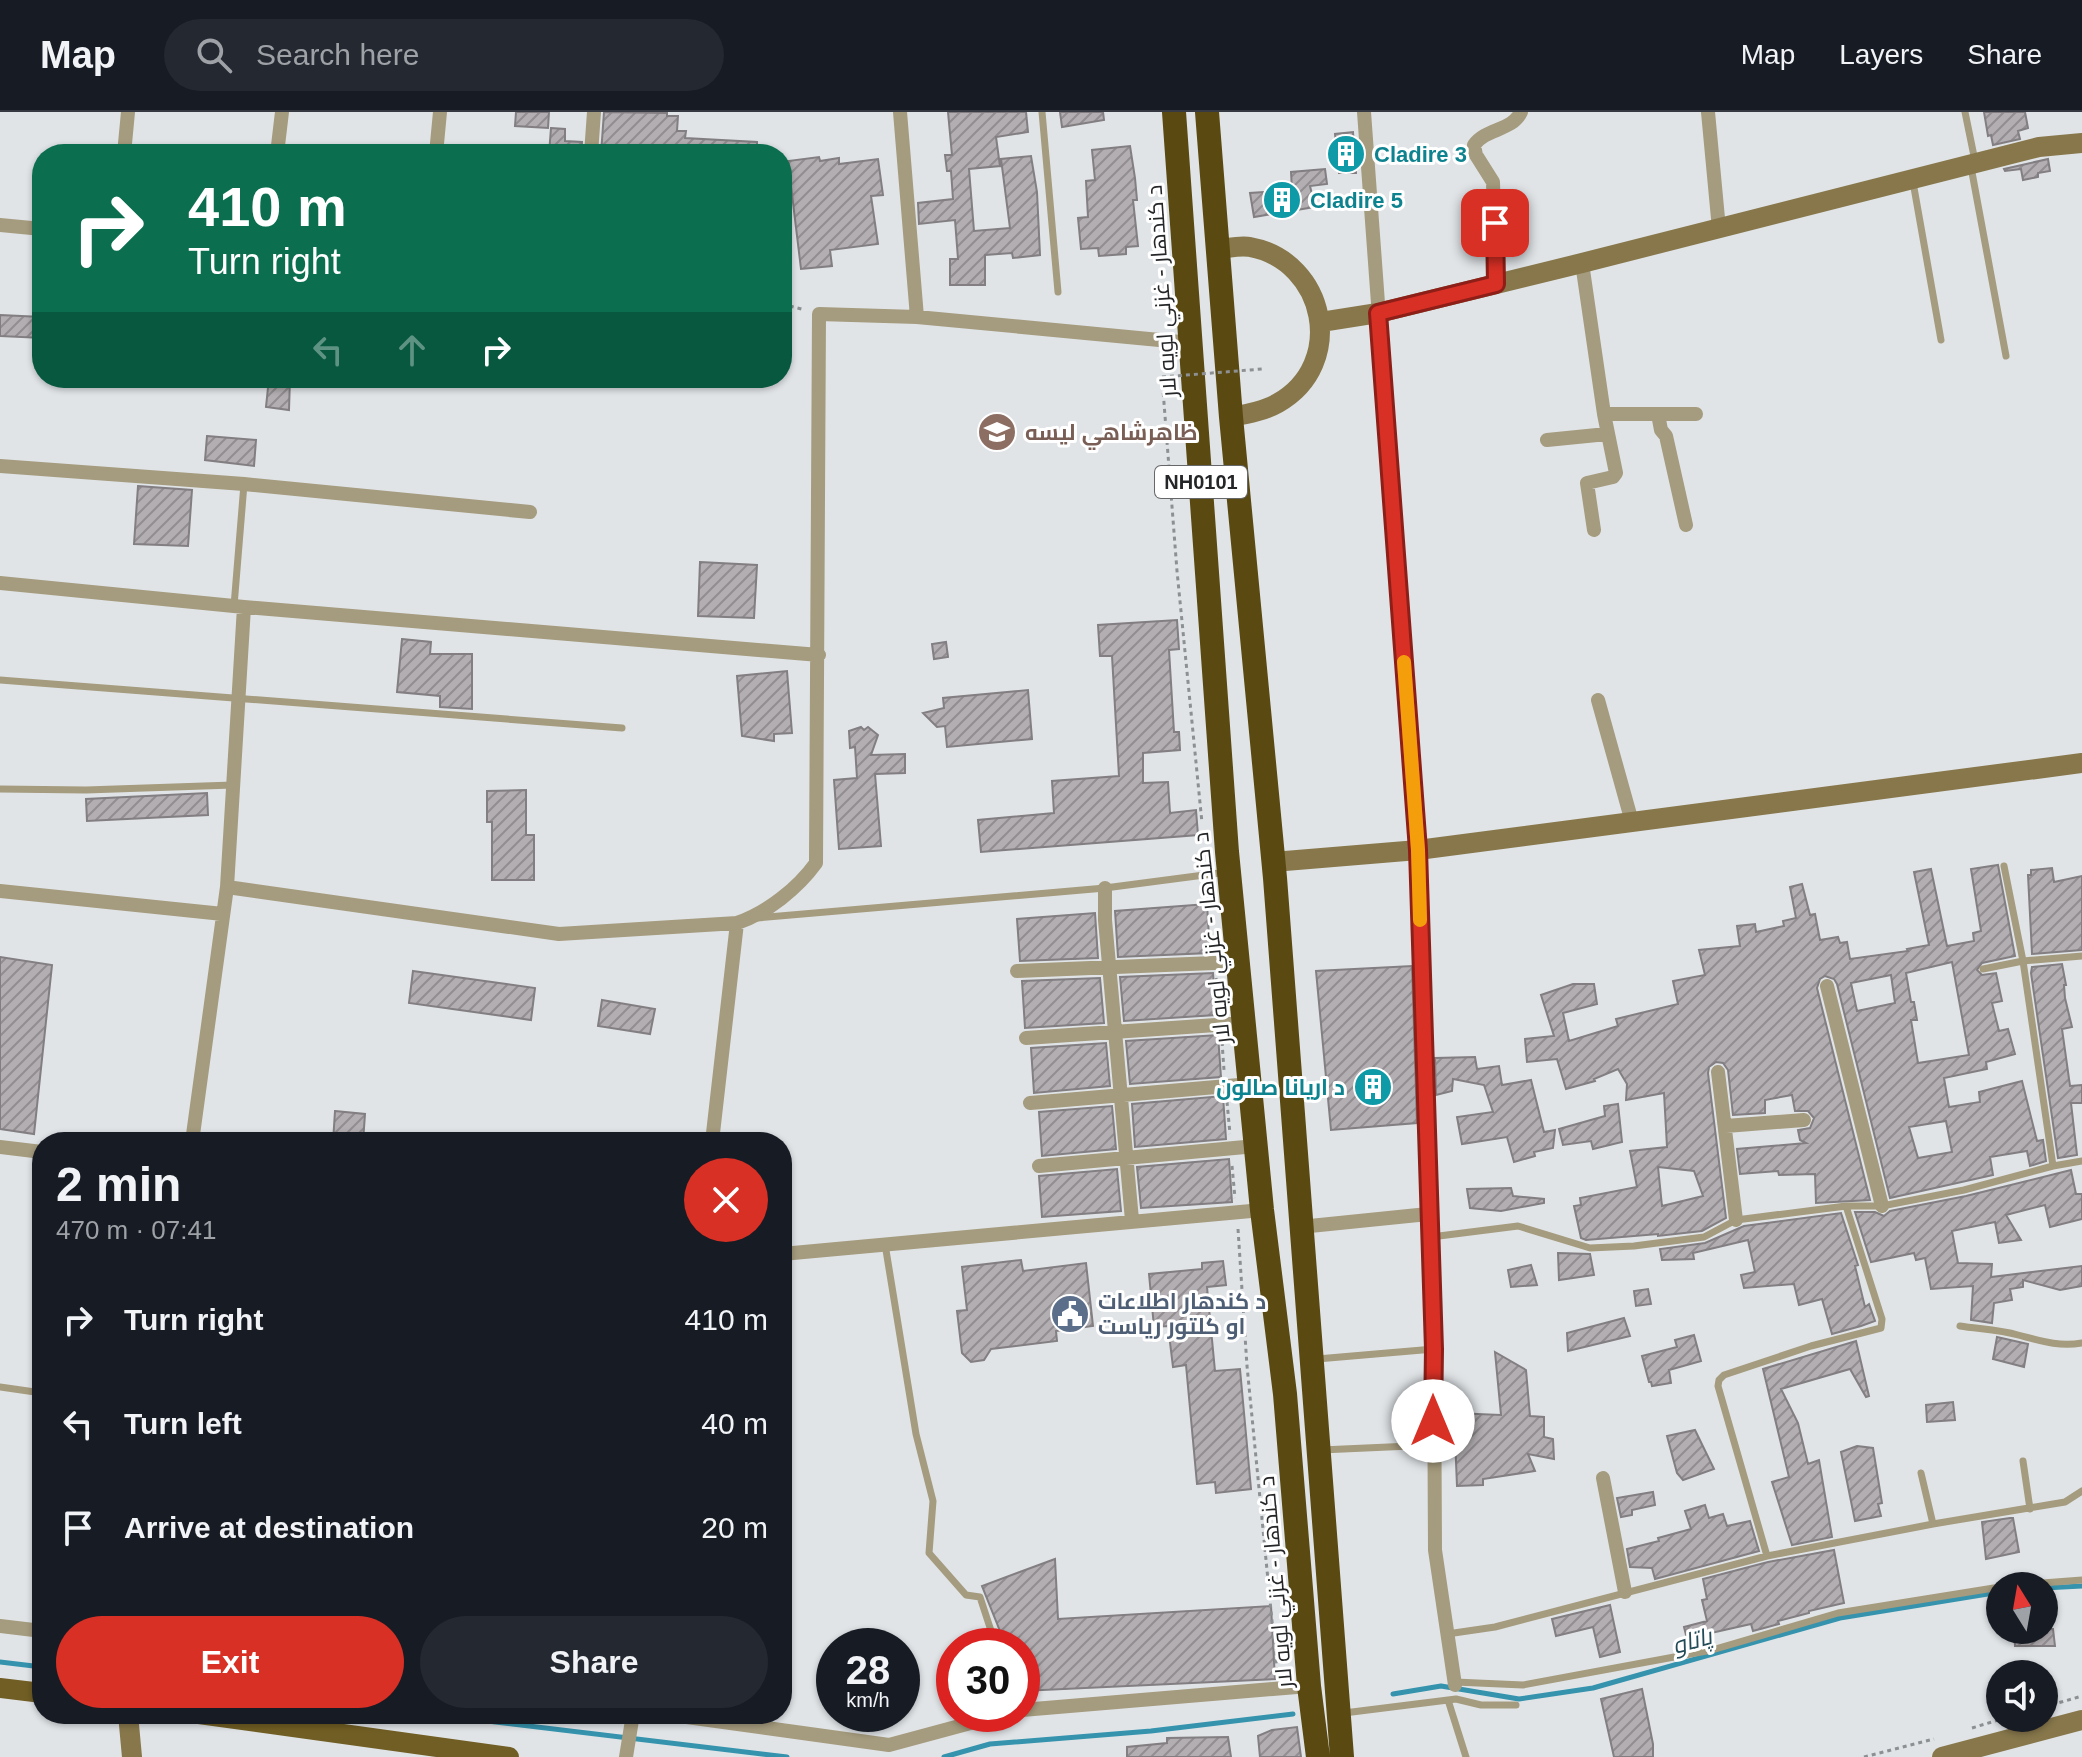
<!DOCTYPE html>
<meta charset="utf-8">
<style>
body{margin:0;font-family:Arial,Cairo,sans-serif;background:#242831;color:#f1f3f6;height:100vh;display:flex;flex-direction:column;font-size:30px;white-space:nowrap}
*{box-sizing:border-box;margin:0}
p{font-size:26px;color:#9ea1a6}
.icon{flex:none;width:44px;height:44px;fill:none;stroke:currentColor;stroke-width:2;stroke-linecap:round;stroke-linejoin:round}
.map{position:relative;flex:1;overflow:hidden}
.details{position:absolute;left:32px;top:1020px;width:760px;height:592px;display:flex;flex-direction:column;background:#171b24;border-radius:32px;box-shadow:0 2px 6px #0004}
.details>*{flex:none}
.hud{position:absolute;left:32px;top:32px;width:760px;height:244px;border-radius:32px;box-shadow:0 2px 6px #0004;background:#0b6e4f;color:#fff;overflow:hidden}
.needle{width:52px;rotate:349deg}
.controls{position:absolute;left:1986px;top:1460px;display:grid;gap:16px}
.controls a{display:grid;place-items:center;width:72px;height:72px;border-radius:50%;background:#171b24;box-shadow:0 2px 6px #0004;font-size:40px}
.speed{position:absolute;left:816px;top:1516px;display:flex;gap:16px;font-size:40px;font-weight:700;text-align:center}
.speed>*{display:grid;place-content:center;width:104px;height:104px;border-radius:50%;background:#171b24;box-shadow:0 2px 6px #0004;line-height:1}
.speed small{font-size:20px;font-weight:400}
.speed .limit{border:12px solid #d22;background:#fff;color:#111}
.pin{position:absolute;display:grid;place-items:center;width:68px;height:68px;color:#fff;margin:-34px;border-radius:16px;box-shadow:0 4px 12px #0006}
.me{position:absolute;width:88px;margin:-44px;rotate:0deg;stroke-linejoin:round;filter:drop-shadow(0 0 6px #0008)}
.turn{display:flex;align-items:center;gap:28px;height:168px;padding:0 24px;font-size:36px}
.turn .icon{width:104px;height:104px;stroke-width:2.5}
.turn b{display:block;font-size:56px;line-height:68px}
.lanes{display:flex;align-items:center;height:76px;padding:0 24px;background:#0003;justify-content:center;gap:40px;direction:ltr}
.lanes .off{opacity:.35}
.round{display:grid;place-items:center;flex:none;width:84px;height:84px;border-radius:42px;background:#242831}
.overview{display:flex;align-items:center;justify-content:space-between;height:136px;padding:0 24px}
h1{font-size:48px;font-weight:700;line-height:60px}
.button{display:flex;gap:16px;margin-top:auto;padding:16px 24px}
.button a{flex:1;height:92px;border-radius:48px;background:#d93025;color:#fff;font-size:32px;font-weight:700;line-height:92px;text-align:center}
.button a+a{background:#242831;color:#f1f3f6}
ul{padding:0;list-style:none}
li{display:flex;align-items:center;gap:24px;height:104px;padding:0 24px}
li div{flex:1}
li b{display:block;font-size:30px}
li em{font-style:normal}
header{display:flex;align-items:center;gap:48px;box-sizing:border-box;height:112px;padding:0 40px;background:#171b24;border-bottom:2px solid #363941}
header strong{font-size:38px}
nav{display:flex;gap:44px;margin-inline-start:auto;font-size:28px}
.search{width:560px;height:72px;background:#242831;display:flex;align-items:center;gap:20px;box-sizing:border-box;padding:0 28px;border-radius:44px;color:#9ea1a6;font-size:30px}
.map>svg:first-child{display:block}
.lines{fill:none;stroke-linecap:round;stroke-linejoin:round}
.stream{stroke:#3593ad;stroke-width:5}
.building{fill:url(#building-hatch);stroke:#827e81;stroke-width:2;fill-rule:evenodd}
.path{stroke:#8d9092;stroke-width:3;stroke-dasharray:4 4;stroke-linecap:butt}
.lane{stroke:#a59b7e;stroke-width:7}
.street{stroke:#a59b7e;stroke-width:14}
.secondary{stroke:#87774b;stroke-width:20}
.primary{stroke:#715e24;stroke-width:20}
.highway{stroke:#5a4911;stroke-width:24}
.path-bridge{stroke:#8d9092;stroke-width:3;stroke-dasharray:4 4;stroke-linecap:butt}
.route-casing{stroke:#8d1f18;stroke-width:20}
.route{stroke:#d93025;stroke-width:14}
.slow{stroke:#f59e0b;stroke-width:14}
.labels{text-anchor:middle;stroke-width:6;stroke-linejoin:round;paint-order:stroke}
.shield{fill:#fff;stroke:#666768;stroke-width:2}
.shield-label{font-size:20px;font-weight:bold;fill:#252628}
.culture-label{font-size:22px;font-weight:bold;fill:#0d838f;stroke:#fff;text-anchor:start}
.street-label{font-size:22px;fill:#252628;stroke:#fff}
.education-label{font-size:22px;font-weight:bold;fill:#785e54;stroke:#fff;text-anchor:start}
.service-label{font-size:22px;font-weight:bold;fill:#4e5e75;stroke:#fff;text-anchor:start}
.water-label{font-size:24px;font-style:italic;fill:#224b57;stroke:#fff}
</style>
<header>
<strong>Map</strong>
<div class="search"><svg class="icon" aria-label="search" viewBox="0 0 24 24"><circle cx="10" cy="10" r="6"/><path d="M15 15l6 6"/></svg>Search here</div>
<nav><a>Map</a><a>Layers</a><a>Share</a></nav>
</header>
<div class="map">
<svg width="2082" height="1645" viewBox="0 0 2082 1645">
<defs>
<pattern id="building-hatch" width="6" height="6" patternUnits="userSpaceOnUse" patternTransform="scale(2)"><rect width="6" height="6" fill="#b2aeb1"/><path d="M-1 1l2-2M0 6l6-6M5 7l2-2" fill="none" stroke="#918d90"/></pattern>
</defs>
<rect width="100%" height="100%" fill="#e0e4e7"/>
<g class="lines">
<path class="stream" d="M2044,1476l38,-2
M0,1550l42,5
M1393,1582l48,-8 78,13 74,-11 247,-70 160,-26
M429,1602l358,43
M944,1645l46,-13 161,-13 142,-17"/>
</g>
<path class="building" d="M516,0h33l-1,16 -33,-2z
M604,0l63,1v3h11l-1,15h9l-1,7 72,4v12h-156z
M948,0h78l2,20 -32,5 4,29 -31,3 5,62 36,-3 -9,-69 30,-3 6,36 3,63 -27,3 -1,-5 -27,2v30h-35v-26h8l-3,-39 -36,4 -1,-21 35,-4 -2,-28h-4l-2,-16h7z
M1060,0h43l1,8 -42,7z
M1984,0h41l3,16 -10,3 2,8 -27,6 -2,-10 -3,1z
M551,16l14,1v12l17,1 -1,12h-32z
M1353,20l3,41h-17l-4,-39z
M1130,34l5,32 2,22h-4l5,46 -12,1v7l-27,2 -1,-8 -17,1 -3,-31 10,-1 -2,-36 9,-1 -3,-30z
M819,45l1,4 19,-3v6l39,-5 5,36 -12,1 7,48 -48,6 2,16 -31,3 -13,-108z
M2048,47l2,12 -12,2v4l-15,3 -2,-11 -16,2 -1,-2z
M1325,57l2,15 -17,2 5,21 -61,10 -4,-24 42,-3 -1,-18z
M0,203l42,2v21l-42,-2z
M269,266h21l-1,32 -23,-3z
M207,324l49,4 -2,26 -49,-6z
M138,374l54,4 -4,56 -54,-2z
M700,450l57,3 -3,53 -56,-2z
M1177,508l2,29 -10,1 5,82h5l1,18 -37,3v30l25,-1 2,31 26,-3 2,25 -217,17 -3,-32 76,-7 -2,-32 67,-5 -7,-120h-12l-2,-31z
M402,527l29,3 -1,12h42v55l-32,-2v-11l-43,-4z
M946,530l2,15 -14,2 -2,-15z
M787,559l5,62 -18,1v7l-32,-5 -5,-60z
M1028,578l4,49 -85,8 -2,-21 -8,1 -14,-14 21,-5 -1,-10z
M861,615l3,3 4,-3 10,8 -7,20 34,-1v19l-30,1 6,72 -42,3 -5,-69 23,-2 -2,-31 -5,1 -1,-17z
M526,678v45h8v45h-42v-58h-5v-31z
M207,681l1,22 -121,6 -1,-22z
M1998,753l17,91 -33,7 -5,7 5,5 14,-2 6,28 -10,2 7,28 9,-2 7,25 -29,8 1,7 -43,9 5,29 31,-5 -1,-10 43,-11 15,60 6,-1 3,21 -16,5 -3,-15 -37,6 3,18 -103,23 -53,-214 -3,-5 -9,-3 -5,3 -3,9 53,212 -54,3 -1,-29 -36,1 -1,-4 -38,3 -3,-25 69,-6 -6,-3 -2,-10 12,-2 4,-10 -6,-7h-13l-3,-16 -27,5v13l-32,2 -5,-45 -5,-7 -7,-1 -7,5 -1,6 18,145 -24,13 -44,5v-2l-72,6 -5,-2 -7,-32 7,-1 -1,-7 57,-11 -7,-36 37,-4 -3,-54 -38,7 1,-16 -9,-15 -24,10 1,2 -29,8 -9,-30 -30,3 -2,-23 29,-3 -13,-41 32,-11h21l3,20 -34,9 6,28 49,-15 -2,-7 62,-15 -5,-23 32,-6 -6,-25 41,-4 -3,-20 18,-2 1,8 28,-6 -1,-5 13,-3 -6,-31 12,-3 8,31 5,-1 5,26 18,-3 2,6 7,-1 3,17 58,-8 -1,-2 22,-4 -15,-73 17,-3 16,77 27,-5 -1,-8 8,-2 -10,-62zM1952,850l17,93 -51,8 -7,-43h6l-3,-18h-3l-5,-29zM1891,863l4,28 -38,8 -6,-28zM1946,1009l6,31 -34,6 -9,-31zM1658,1055l36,4 9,25 -41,10z
M2052,756l2,14 28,-6v74l-50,4 -4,-79h3v-5z
M1207,792l3,49 -92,4 -3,-46z
M1095,801l3,45 -78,3 -3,-42z
M0,845l52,8 -18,169 -34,-5z
M2062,852l4,21h-2l1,13 7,29 -10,2 8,57 12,-1v18h-11l6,52 -19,3 -27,-185 1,-6z
M1412,854l5,157 -86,7 -15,-159z
M413,859l122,17 -4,32 -122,-17z
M1213,861l3,42 -92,6 -4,-44z
M1100,866l4,45 -79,5 -3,-47z
M602,888l53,9 -5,25 -52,-8z
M1218,923l3,42 -91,7 -4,-43z
M1106,931l4,43 -76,7 -3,-45z
M1475,945l2,12 22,-3 3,19 29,-5 13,52 11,-2 -2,18 -19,4 1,4 -21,6 -7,-25 -45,7 -5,-27 36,-5 -9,-27 -31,-6 -1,12 -16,4 -1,-37z
M1223,984l3,43 -91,8 -3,-43z
M1618,992l4,38 -29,7 -2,-8 -28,4 -4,-16 46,-13 -1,-10z
M1112,994l4,43 -74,7 -3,-44z
M335,999l30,3 -2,28h-30z
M1229,1047l3,43 -91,6 -4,-41z
M1117,1057l4,42 -79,6 -3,-41z
M2071,1058l5,24h6v25l-32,8 -5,-22 -39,10 15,25 -22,3 -4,-21 -43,9 6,32 34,1 -1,13 91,-11v20l-22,4 -37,-10v7l-13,2 2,11 -18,3 -2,20 -21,-3 2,-34 -42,3 -6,-31 -9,2 -2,-7 -43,9 -16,-50h20l9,4 6,-5 76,-15z
M1511,1076l2,8 31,3v4l-43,8 -31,-3 -3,-19z
M1841,1101l17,52 -3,1 10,41 4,-3 6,17 -14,5 -29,8 -10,-35 -23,6 -5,-21 -50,4 -3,-13 14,-3 -7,-32 -55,13 1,6 -32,1 -2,-11 45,-6 39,-17z
M1558,1141l32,1 4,21 -35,5z
M1021,1148l2,11 63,-8 7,63 -37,5 1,10 -66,8 -7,11 -13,2 -9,-9 -5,-42 10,-1 -5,-43z
M1223,1149l3,24 -19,2 8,84 25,-2 11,120 -35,4 -1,-11 -18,2 -11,-119 -13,2 -5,-41 -14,1 -5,-53 53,-5v-6z
M1531,1153l6,20 -26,2 -3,-17z
M1648,1177l3,15 -15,2 -2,-15z
M1624,1206l6,18 -62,15 -1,-18z
M1694,1223l7,26 -32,9 2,13 -19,3 -1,-4h-2l-7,-26 35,-9 -2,-7z
M1997,1225l31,7 -4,23 -31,-8z
M1856,1229l13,55 -3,1 -16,-28 -69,20 17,34 10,41 11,-4 13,77 -40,8 -20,-63 17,-5 -26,-108z
M1495,1240l31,18 4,46 14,1v20l9,2 1,20 -26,-5 7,17 -52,8v6l-26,1 -3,-73 47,2z
M1953,1290l2,18 -28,2 -1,-17z
M1695,1318l19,39 -31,11 -6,-7 -10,-37z
M1857,1334l16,2 9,55 -4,1 3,12 -26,5 -14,-69z
M1653,1380l2,13 -23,5v5l-11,2 -4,-19z
M1705,1393l4,13 14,-4 4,12 23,-5 9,30 -104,28 -3,-11 -22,-1 -3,-18 32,-8 -1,-3 33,-9 -6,-18z
M2010,1406h3l6,34 -33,7 -4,-37z
M1834,1438l10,53 -35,8v2l-31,8 1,3 -26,7 -2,-7 -40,9 2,9 -24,5 -5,-20 23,-6 -5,-21 5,-1 -4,-20 65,-17z
M1055,1447l3,60 213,-13 4,73 -253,12v-45h-16l-24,-60z
M1610,1493l10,47 -20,5 -7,-30 -37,9 -4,-17z
M2053,1517l2,17h-40l-1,-16z
M1642,1577l11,55v13h-39l-13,-58z
M1297,1615l4,30h-41l-2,-21 14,-6z
M1228,1625l3,20h-104v-10l40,-4v-5z"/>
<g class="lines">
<path class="path" d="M782,192l23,6
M1162,265l15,194 25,252
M1216,866l3,33
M1222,930l2,28
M1227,990l3,32
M1232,1054l3,32
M1238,1117l9,137 30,306
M2044,1595l38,-11
M1972,1616l33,-10
M1864,1645l70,-18"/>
<path class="lane" d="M1042,0l16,180
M1965,0l10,49
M1971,55l35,189
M1913,70l28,158
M234,494l10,-122
M0,568l622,48
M0,677l86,1 147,-5
M2004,754l19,95 30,205
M757,806l348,-30 122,-16
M1983,857l40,-8 59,-5
M1431,1125l87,-11 72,22 44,-2 70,-9 32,-17 110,-14h36l82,-16 89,-24 29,-5
M885,1132l31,190 17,67 -4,52 37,42 14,2 16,49
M1960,1214c19,3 40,4 58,9 23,6 41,12 64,8
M1317,1247l117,-10
M0,1275l42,6
M1321,1338l112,-5
M2023,1349l7,48
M1921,1361l12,51
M1767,1444l-49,-170 1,-6 5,-5 87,-29 70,-18 1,-9 -36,-113
M2004,1474l78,-6
M1447,1522l48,-7 272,-71 166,-32 132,-22 17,-11
M1455,1570l68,3 189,-35 126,-37 162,-26
M1448,1588l18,57
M1344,1601l112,-14 25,6h35"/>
<path class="street" d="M900,0l17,205
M1364,0l54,738 16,499 1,201 20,135
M1708,0l11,117
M124,42l4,-42
M277,42l5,-42
M436,42l4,-42
M591,42l3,-42
M0,113l42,4
M1582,151l22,151 12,59 -3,4 -26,6 7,47
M1496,172l-3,-102 -17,-27 -2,-10c12,-17 38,-14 47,-33
M1604,302h92
M1658,302l3,16 5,6 20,89
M1547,328l60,-6
M0,354l244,18 286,28
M0,471l244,24 575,48
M1598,588l34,122
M227,775l332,47 178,-11c30,-10 61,-35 79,-60l3,-549 98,3 274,26
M1105,776v32l27,300
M0,779l223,23
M1017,859l222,-9
M1827,874l55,220
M1026,926l219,-15
M1718,960l18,148
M1030,991l221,-19
M1726,1014l78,-6
M192,1030l35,-255 17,-280
M712,1030l25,-219
M0,1035l42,5
M1039,1054l217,-20
M1300,1115l128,-13
M782,1142l480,-44
M1603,1366l22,114
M0,1514l42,5
M1022,1598l287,-24
M665,1602l224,31 115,-31
M626,1645l7,-43"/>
<path class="secondary" d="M1220,137c9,-1 21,-4 30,-2 76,14 97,117 28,156 -14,8 -31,11 -47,14
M1321,210l57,-9 204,-50 457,-116 43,-4
M1273,750l145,-12 664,-87
M128,1602l4,43
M1942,1645l140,-37"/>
<path class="primary" d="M0,1576l42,5
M199,1602l310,43"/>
<path class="highway" d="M1174,0l53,740 35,358 23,184 24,292 9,71
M1207,0l24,305 44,461 67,879"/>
<path class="path-bridge" d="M1162,265l100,-8"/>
</g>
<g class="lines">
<g class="route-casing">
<path id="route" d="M1433,1309l1,-72 -16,-499 -40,-537 118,-29 -1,-61"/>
</g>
<use href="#route" class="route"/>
<path class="slow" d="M1404,550l14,188 2,70"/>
</g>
<defs>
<g id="building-disc" transform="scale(2)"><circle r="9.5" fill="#0f9aa8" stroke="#fff"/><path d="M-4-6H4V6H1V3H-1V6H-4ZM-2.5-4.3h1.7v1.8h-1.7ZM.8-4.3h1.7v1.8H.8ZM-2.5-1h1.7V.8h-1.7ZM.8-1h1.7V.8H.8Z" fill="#fff"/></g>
<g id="school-disc" transform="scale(2)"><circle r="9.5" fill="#8d6e63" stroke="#fff"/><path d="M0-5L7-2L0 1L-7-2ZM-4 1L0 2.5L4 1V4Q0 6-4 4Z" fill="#fff"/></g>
<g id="civic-disc" transform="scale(2)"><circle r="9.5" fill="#5c6f8a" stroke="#fff"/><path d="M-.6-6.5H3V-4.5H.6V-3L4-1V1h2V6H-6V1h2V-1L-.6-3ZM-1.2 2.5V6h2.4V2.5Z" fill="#fff"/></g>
</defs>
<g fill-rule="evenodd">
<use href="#building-disc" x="1346" y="42"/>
<use href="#building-disc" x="1282" y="88"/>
<use href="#school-disc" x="997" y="320"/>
<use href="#building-disc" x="1373" y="975"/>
<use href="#civic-disc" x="1070" y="1202"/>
</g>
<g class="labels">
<rect class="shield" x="1155" y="354" width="92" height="32" rx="6"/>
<g class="shield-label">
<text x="1201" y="377">NH0101</text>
</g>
<g class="culture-label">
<text x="1374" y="50">Cladire 3</text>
<text x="1310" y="96">Cladire 5</text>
<text x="1345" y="983" text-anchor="end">د اریانا صالون</text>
</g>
<g class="street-label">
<text transform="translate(1161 179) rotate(-94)" y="8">د کندهار - غزني لويه لار</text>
<text transform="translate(1211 826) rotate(-96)" y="8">د کندهار - غزني لويه لار</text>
<text transform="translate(1275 1470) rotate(-95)" y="8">د کندهار - غزني لويه لار</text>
</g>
<g class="education-label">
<text x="1025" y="328">ظاهرشاهي لیسه</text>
</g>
<g class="service-label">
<text x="1098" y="1197">د کندهار اطلاعات<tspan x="1098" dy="25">او کلتور رياست</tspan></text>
</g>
<g class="water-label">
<text transform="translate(1692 1529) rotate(-16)" y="8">پاتاو</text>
</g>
</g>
</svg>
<div class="controls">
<a><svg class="needle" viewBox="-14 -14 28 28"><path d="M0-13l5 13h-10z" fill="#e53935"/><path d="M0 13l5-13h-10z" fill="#9ea1a6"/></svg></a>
<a><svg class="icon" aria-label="sound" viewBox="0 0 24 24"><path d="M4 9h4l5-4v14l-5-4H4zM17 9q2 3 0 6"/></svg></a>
</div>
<div class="speed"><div>28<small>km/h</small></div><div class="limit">30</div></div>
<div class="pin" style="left:1495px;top:111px;background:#d93025"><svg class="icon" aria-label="arrive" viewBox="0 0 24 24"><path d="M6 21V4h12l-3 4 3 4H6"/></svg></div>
<svg class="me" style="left:1433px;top:1309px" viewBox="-20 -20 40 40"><circle r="19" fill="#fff"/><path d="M0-13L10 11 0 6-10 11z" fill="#d93025"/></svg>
<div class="hud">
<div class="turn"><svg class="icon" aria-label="right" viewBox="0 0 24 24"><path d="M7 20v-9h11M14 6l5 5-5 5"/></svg><div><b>410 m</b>Turn right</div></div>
<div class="lanes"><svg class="icon off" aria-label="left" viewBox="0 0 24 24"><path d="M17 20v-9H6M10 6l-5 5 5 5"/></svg><svg class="icon off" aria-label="ahead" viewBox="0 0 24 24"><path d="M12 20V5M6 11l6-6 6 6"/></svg><svg class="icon" aria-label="right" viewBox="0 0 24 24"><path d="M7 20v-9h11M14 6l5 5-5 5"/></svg></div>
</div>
<section class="details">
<div class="overview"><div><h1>2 min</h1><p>470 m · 07:41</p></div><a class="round" style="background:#d93025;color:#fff"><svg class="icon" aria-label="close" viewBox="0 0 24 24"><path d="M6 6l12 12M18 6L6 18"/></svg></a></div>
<ul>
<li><svg class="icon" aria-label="right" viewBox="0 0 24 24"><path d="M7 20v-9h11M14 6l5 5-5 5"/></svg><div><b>Turn right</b></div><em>410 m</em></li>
<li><svg class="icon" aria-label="left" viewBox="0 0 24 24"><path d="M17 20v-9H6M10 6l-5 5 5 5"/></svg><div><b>Turn left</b></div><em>40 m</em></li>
<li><svg class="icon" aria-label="arrive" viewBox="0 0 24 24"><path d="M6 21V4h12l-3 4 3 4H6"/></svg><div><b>Arrive at destination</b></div><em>20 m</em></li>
</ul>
<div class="button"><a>Exit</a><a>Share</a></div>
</section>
</div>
